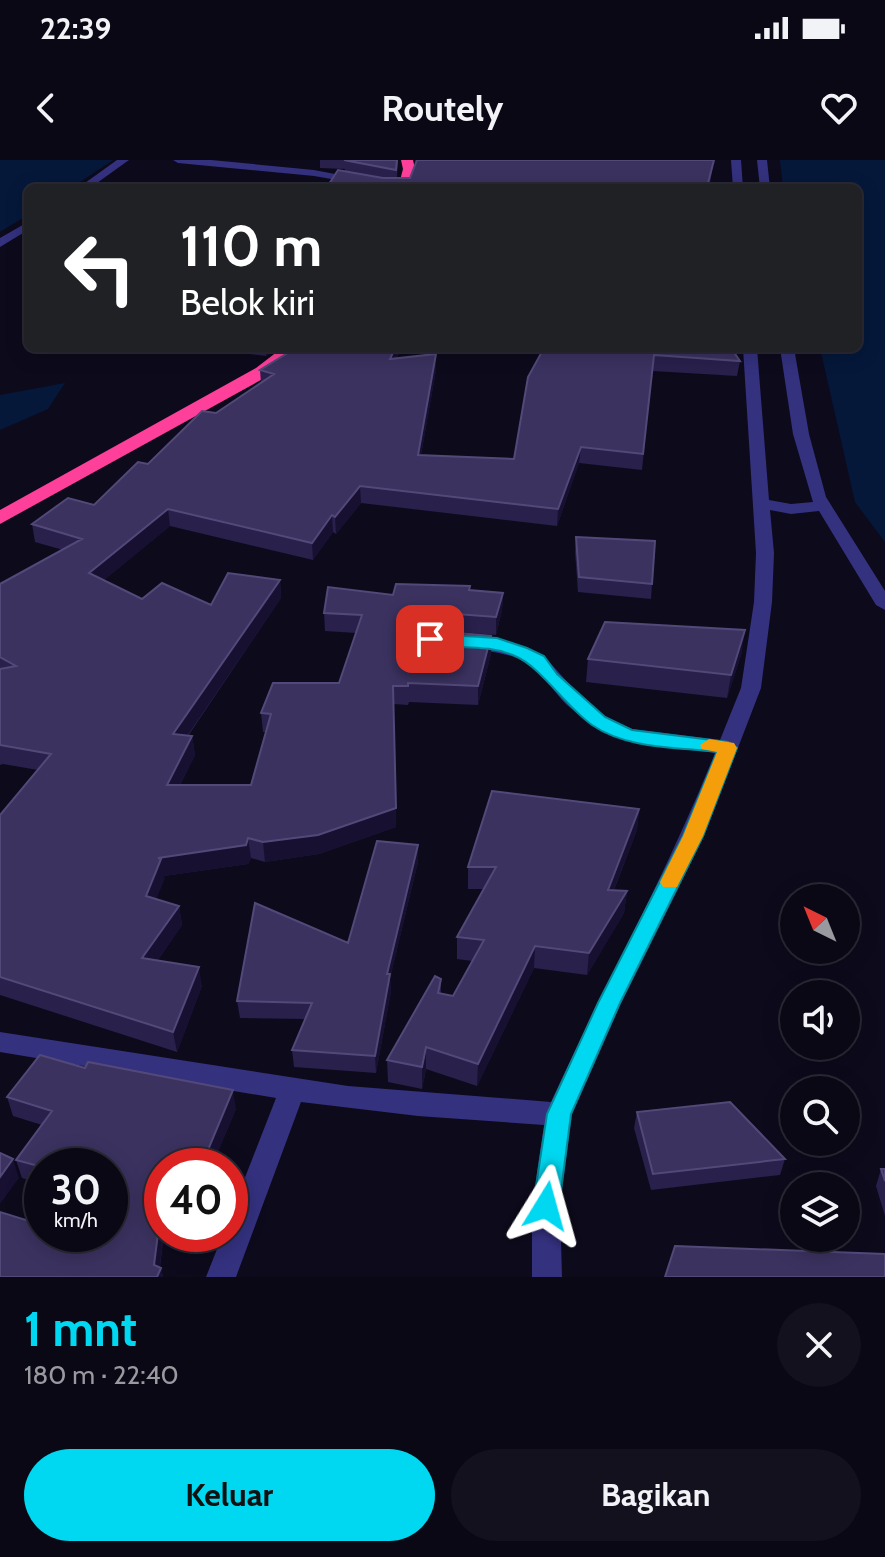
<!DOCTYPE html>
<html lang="id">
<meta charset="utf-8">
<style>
body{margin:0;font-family:Cabin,sans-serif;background:#13111e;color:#f1f3f6;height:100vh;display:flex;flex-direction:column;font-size:30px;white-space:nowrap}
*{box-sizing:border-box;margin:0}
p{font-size:26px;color:#999aa0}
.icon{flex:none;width:44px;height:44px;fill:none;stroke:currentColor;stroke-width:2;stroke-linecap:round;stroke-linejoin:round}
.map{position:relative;height:1117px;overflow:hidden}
.panel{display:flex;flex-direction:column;background:#0a0815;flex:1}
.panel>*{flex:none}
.hud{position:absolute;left:24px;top:24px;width:838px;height:168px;border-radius:12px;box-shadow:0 4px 20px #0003,0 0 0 2px #2a2934;background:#202124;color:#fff;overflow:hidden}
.needle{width:52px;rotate:317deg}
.tools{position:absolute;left:780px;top:724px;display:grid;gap:16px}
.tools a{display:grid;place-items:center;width:80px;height:80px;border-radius:50%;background:#0a0815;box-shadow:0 4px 20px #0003,0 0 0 2px #2a2934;font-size:40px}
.speed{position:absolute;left:24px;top:988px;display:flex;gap:16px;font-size:40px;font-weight:700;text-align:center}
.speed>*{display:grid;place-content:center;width:104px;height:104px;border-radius:50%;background:#0a0815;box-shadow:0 4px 20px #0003,0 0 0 2px #2a2934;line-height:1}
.speed small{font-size:20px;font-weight:400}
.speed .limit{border:12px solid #d22;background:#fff;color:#111}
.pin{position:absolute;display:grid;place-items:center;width:68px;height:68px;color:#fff;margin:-34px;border-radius:16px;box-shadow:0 4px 12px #0006}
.me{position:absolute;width:88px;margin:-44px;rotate:8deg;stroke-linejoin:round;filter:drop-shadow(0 0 6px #0008)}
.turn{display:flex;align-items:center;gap:28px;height:168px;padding:0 24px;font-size:36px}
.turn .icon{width:104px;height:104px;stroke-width:2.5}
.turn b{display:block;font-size:56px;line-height:68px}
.round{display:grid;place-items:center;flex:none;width:84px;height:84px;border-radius:42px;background:#13111e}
.head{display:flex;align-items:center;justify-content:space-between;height:136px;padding:0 24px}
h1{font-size:48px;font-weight:800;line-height:60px;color:#00d7f0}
.primary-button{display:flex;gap:16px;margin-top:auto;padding:16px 24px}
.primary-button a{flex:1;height:92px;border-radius:48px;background:#00d7f0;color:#111;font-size:32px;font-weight:800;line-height:92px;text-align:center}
.primary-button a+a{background:#13111e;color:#f1f3f6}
.status{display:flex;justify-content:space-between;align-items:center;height:56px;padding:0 40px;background:#0a0815;direction:ltr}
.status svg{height:22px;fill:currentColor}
header{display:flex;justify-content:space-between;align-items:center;height:104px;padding:0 24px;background:#0a0815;font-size:36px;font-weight:800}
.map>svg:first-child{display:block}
.water{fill:#05183a}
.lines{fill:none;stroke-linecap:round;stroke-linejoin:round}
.minor{fill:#34317f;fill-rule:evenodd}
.highway{fill:#ff409b;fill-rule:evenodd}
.wall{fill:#29204c}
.shaded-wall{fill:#171031}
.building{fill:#3b3260;stroke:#524979;stroke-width:2}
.route{fill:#00d7f0;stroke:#008c9c;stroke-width:2}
.slow{fill:#f59e0b}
</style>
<div class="status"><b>22:39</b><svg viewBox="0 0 49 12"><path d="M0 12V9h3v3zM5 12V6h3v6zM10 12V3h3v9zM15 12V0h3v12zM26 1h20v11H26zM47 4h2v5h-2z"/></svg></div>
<header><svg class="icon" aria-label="back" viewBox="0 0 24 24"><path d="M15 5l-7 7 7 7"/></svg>Routely<svg class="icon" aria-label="heart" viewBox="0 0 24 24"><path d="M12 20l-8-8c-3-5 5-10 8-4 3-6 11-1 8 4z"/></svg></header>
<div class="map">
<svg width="885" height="1117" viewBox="0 0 885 1117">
<rect width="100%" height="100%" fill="#0d0a1c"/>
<path class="water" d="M0,0h113l-42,28h-43v27l-28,17z
M780,0h105v382l-30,-40 -35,-154h38v-160h-75z
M65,223l-17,26 -48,21v-35z"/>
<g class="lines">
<path class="minor" d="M117,0h12l-39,28h-12z
M173,0h38l103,10 94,18h-24l-70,-12 -136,-13z
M731,0h10l2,28h-10z
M757,0h10l3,28h-10z
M28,62v8l-28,17v-9z
M743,188h14l12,152 22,4 22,-2 -20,-68 -13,-86h14l15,86 17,63 59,94v19l-9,-5 -57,-94 -28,3 -21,-4 4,43 -2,49 -11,86 -57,148 -83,167 -49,111 -12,92 2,71h-30v-71l12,-81 -126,-9 -117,-14 -65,175h-30l17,-43h7v-18l46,-118 -276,-46v-20l348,54 203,16c54,-117 116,-229 164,-349 -57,-8 -102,-7 -148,-48 -13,-12 -22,-31 -37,-41 -18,-13 -67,-14 -74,-22l9,-6 32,2 47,18 35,39 27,22 26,12 88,11 21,-52 13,-86 2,-49z"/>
<path class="highway" d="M401,0h12l2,9 -5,19h-12l5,-19z
M282,188h18l-32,28 -268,148v-14l256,-142z"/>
</g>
<path class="wall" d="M320,0h78l-1,18h13l6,-16 -1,-2h299l-4,23 24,5h-405v-4l16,-12v-3l-25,-1z
M232,188h46l-12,8 -33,-4z
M291,188h110l-4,10 39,12 -15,85 93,4 30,-111 196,13 -3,15 -85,-5 -10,99 -63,-7 -22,63 -196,-23 -25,31 -3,-2 -20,28 -143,-34 -66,54 38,19 69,6 69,-25 1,18 -93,138h4l3,19 -15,30h71l15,-53h-3l-2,-19 78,-30 17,-50 -31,-2 -1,-18 69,-18 77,-5 33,3 -1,17 -6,25 -61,-5 56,24 -13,51 -69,-3 -1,3 -15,-1 3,123 -77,27 -54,8 -14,-4 -3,6 -84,12 -8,23 23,7 3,19 -24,35 44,26 -25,66 -177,-57v-180l38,-45 -35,-6 -3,1v-181l63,-34 -28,-8 -3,-18 62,-19 122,-92 45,-30 -1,-13 31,-19z
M576,377l76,47 -1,15 -73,-7 -3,-40z
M742,492l-15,46 -141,-16 2,-23z
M639,649l-2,21 -23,60 13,1 -3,22 -37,62 -53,-7 -57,118 -51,-17 -4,20 -34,-7 -1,-22 54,-81v14l12,3 19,-35 -15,-2v-22l27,-48h-16v-22z
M418,685v17l-28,116 1,13 -15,82 -82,-6 -2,-17 13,-31 -65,-1 -3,-17 111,-58z
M85,908l151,41 -22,52 -52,5v68h2l-4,33 1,1 2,9h-163l42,-43h68v-68h-68v18l-20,-6 -6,-18 26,-35 -29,-9 -6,-19z
M637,952l148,47 -5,16 -129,15 -17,-62z
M881,1009h4v47l-9,-30z"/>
<path class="shaded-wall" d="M266,188h12l-12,8z
M395,188h6l-10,27 -1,-16z
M436,194v16l-18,101v-16z
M581,287l-2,16 -22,63 1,-17z
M360,326l1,17 -25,31 -1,-17z
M168,349l2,17 -78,64 -3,-17z
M332,355l1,17 -20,28 -1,-17z
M280,420l1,18 -105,154 -3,-18z
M503,433l-1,17 -6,25v-18z
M430,452v18l-12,8v-18z
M745,470l-3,22 -15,46 4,-23z
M491,476v18l-13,51v-19z
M393,526l3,141 -77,27 -54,8 -2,-20z
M192,576l3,19 -25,49 -3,-19z
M639,649l-2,21 -32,82 3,-22z
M248,678l3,20 -3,6 -84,12 1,2 -15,37 -4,-19 12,-38z
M418,685v17l-28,116 1,13 -15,82 -1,-17 12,-82z
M627,731l-3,22 -37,62 2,-22z
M179,746l3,19 -36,52 -4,-19z
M535,786l-1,22 -57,118 1,-22z
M199,807l3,19 -25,66 -4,-20z
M426,887v22l-4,20v-22z
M233,930l3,19 -22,52 1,5h-8l-2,-9z
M13,999l6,19 -19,26v-27z
M162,1042v32h2l-5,38 2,-4 2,9h-7l-2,-12z"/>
<path class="building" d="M344,0h53l-1,10z
M417,0h297l-6,23 26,2v3h-379l-26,-4 9,-14 45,8h27z
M296,188h99l-5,11 46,-5 -18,101 96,4 14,-82 16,-29h187l9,13 -86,-6 -11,99 -62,-7 -23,62 -198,-23 -25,31 -3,-2 -20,28 -144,-34 -79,64 53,26 20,-16 49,22 17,-32 52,7 -107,154 19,2 -25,49h84l20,-71 -10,-1 12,-30h66l23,-68 -38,-2 4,-26 65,8 3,-11 74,2 -1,4 34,3 -7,24 -66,-5 -12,8 8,8 10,3 55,5 -13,50 -70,-3v3h-15l3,122 -78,27 -55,7 -15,-4 -2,7 -88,13 3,1 -15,37 33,10 -37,52 57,9 -26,65 -173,-55v-162l51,-61 -51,-9v-76l16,-3 -16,-9v-73l82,-45 -50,-15 36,-26 26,7 44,-43 10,2 54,-53 14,2 58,-39 -14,-4z
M576,377l79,4 -3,43 -73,-7z
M605,462l140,8 -14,45 -143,-16z
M492,631l147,18 -31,81 19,1 -38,62 -54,-7 -57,118 -52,-17 -4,20 -35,-7 48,-84 6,3 -3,14 15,3 31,-56 -27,-3 39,-70h-28z
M377,681l41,4 -31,129h3l-15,82 -83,-6 20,-47 -75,-2 18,-98 93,40z
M40,895l45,13 3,-6 145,28 -28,67 9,2 -3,7h-49v36l-8,63 7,3 -4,9h-157v-65l42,13v9h68v-68l-68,1 -26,-7 36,-49 -45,-14z
M730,942l55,57 -132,15 -16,-62z
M0,993l13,6 -13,18z
M881,1009h4v12z
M675,1086l210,8v23h-220z"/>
<path class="route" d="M430,474l67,4 30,10 17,8 13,18 48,43 27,13 96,12 9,6 -34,88 -83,167 -49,111 -12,92 -3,8 -10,3 -9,-3 -4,-8 14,-92 51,-111 85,-167 34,-84c-41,-5 -90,-3 -125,-27 -26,-18 -52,-59 -77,-69 -29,-13 -61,-6 -91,-13l-2,-4z"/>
<path class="slow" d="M709,579l25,4 3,5 -34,88 -26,51h-14l-3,-5 23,-46 34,-84 -15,-3 -2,-4z"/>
</svg>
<div class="tools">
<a><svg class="needle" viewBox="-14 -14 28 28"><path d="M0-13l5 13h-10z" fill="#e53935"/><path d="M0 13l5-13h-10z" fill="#999aa0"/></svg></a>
<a><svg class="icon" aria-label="sound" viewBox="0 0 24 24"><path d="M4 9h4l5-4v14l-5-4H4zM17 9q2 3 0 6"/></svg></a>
<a><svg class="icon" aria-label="search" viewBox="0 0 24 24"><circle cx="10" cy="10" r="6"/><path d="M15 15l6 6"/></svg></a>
<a><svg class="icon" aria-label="layers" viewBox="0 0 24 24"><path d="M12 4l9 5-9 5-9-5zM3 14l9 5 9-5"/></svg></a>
</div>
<div class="speed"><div>30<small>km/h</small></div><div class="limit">40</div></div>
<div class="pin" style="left:430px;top:479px;background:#d93025"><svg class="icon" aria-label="arrive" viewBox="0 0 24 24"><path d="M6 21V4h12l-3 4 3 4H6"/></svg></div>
<svg class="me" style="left:546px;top:1046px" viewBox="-20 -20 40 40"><path d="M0-17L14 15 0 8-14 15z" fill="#00d7f0" stroke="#fff" stroke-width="4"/></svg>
<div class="hud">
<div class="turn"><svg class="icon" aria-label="left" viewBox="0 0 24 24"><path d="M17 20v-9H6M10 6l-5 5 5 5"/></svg><div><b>110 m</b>Belok kiri</div></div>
</div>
</div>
<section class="panel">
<div class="head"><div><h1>1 mnt</h1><p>180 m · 22:40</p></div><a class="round"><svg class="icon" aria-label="close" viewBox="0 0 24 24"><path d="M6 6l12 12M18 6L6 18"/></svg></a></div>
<div class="primary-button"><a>Keluar</a><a>Bagikan</a></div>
</section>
